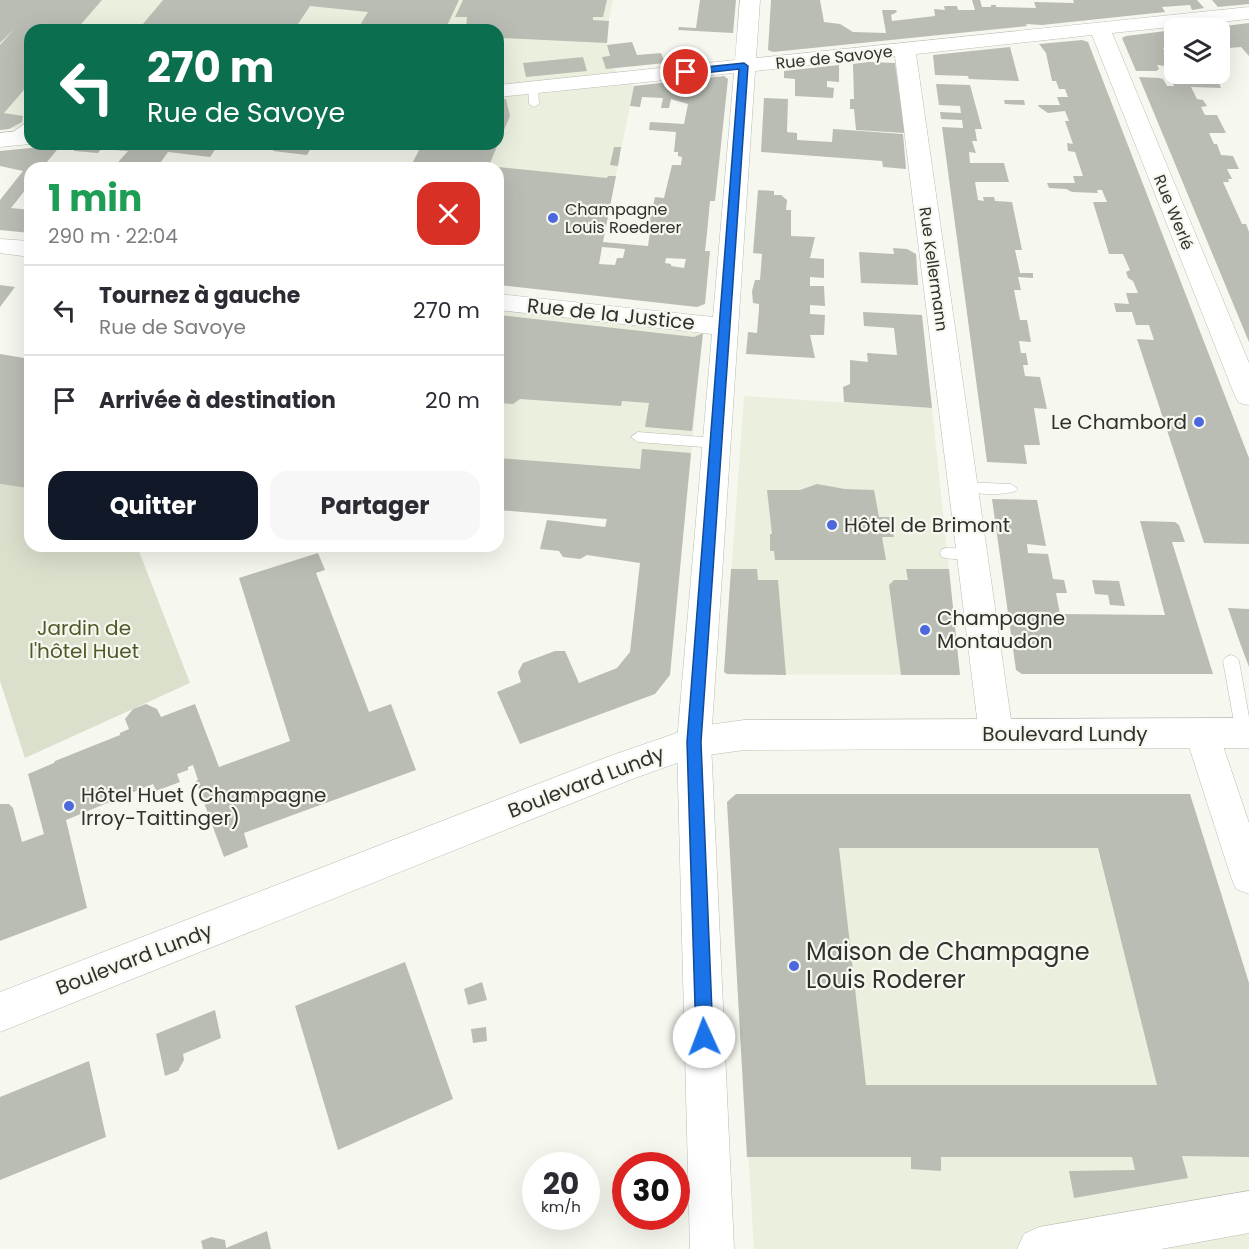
<!DOCTYPE html>
<html lang="fr">
<meta charset="utf-8">
<style>
body{margin:0;font-family:Poppins,sans-serif;background:#f7f7f7;color:#2b2b33;height:100vh;display:flex;flex-direction:column;font-size:22px;white-space:nowrap}
*{box-sizing:border-box;margin:0}
p{font-size:20px;color:#7c7c81}
.icon{flex:none;width:33px;height:33px;fill:none;stroke:currentColor;stroke-width:2;stroke-linecap:round;stroke-linejoin:round}
.map{position:relative;flex:1;overflow:hidden}
.sheet{position:absolute;left:24px;top:162px;width:480px;height:390px;display:flex;flex-direction:column;background:#fff;border-radius:18px;box-shadow:0 6px 24px #0002}
.sheet>*{flex:none}
.guide{position:absolute;left:24px;top:24px;width:480px;height:126px;border-radius:18px;box-shadow:0 6px 24px #0002;background:#0b6e4f;color:#fff;overflow:hidden}
.tools{position:absolute;left:1164px;top:18px;display:grid;gap:12px}
.tools a{display:grid;place-items:center;width:66px;height:66px;border-radius:12px;background:#fff;box-shadow:0 6px 24px #0002;font-size:30px}
.speed{position:absolute;left:522px;top:1152px;display:flex;gap:12px;font-size:30px;font-weight:700;text-align:center}
.speed>*{display:grid;place-content:center;width:78px;height:78px;border-radius:50%;background:#fff;box-shadow:0 6px 24px #0002;line-height:1}
.speed small{font-size:15px;font-weight:400}
.speed .limit{border:9px solid #d22;background:#fff;color:#111}
.pin{position:absolute;display:grid;place-items:center;width:51px;height:51px;color:#fff;margin:-26px;border:3px solid #fff;border-radius:50%;box-shadow:0 2px 6px #0007}
.me{position:absolute;width:66px;margin:-33px;rotate:358deg;stroke-linejoin:round;filter:drop-shadow(0 0 4px #0008)}
.turn{display:flex;align-items:center;gap:21px;height:126px;padding:0 24px;font-size:27px}
.turn .icon{width:78px;height:78px;stroke-width:2.5}
.turn b{display:block;font-size:42px;line-height:51px}
.round{display:grid;place-items:center;flex:none;width:63px;height:63px;border-radius:18px;background:#f7f7f7}
.head{display:flex;align-items:center;justify-content:space-between;height:102px;padding:0 24px}
h1{font-size:36px;font-weight:700;line-height:45px;color:#1e9e55}
.action{display:flex;gap:12px;margin-top:auto;padding:12px 24px}
.action a{flex:1;height:69px;border-radius:18px;background:#111827;color:#fff;font-size:24px;font-weight:700;line-height:69px;text-align:center}
.action a+a{background:#f7f7f7;color:#2b2b33}
ul{padding:0;list-style:none}
li{display:flex;align-items:center;gap:18px;height:90px;padding:0 24px;border-top:2px solid #e1e1e2}
li div{flex:1}
li b{display:block;font-size:22px}
li em{font-style:normal}
.map>svg:first-child{display:block}
.built{fill:#eaefde}
.green{fill:#dbe0cd}
.building{fill:#babdb4;fill-rule:evenodd}
.lines{fill:none;stroke-linecap:round;stroke-linejoin:round}
.service-casing{stroke:#b9bcb3;stroke-width:1}
.minor-casing{stroke:#b9bcb3;stroke-width:1}
.secondary-casing{stroke:#b9bcb3;stroke-width:1}
.service{fill:#fff;fill-rule:evenodd}
.minor{fill:#fff;fill-rule:evenodd}
.secondary{fill:#fff;fill-rule:evenodd}
.route{fill:#1a73e8;stroke:#114b97;stroke-width:1.5}
.poi-dot{fill:#4c68dc;stroke:#f6f8ef;stroke-width:2}
.labels{text-anchor:middle;stroke-width:4.5;stroke-linejoin:round;paint-order:stroke}
.far-street-label{font-size:16px;fill:#30312d;stroke:#f6f8ef}
.far-poi-label{font-size:16px;fill:#30312d;stroke:#f6f8ef;text-anchor:start}
.street-label{font-size:20px;fill:#30312d;stroke:#f6f8ef}
.poi-label{font-size:20px;fill:#30312d;stroke:#f6f8ef;text-anchor:start}
.park-label{font-size:20px;fill:#4f5928;stroke:#f6f8ef}
.near-poi-label{font-size:24px;fill:#30312d;stroke:#f6f8ef;text-anchor:start}
</style>
<div class="map">
<svg width="1249" height="1249" viewBox="0 0 1249 1249">
<rect width="100%" height="100%" fill="#f6f8ef"/>
<path class="built" d="M0,0h613l-5,25 -1,22 6,21 21,18 -42,209 -94,-127h-88l12,-24h76v-114h-468v97l-30,3z
M498,310l205,24 -19,192 -186,-16z
M744,396l188,12 28,267 -233,-1 -3,-2z
M736,794h454l59,189v266h-495l-27,-447z"/>
<path class="green" d="M0,484l27,4 3,-4v62h107l53,137 -165,75 -25,-77z"/>
<path class="building" d="M0,0h102l-26,30h-46v53l-26,30 19,3 -1,6 -13,7 -9,1v-85l14,-16 -14,14z
M163,0h296l-14,30h-88l11,-18 -58,-6 -16,24h-156z
M463,0h144l-4,17h-10v3l16,1 -2,22 -105,-5 -4,34v-42h-32l1,-13h-12z
M700,0h36l-3,33 -55,-3 1,-3 17,1z
M771,0h49l4,22 16,2 13,8 33,1 -4,-23h14l1,2 -6,3 1,6 43,-5 -1,-7 11,1 -1,-4h13l1,4h17l-3,-10h8l2,7h9v-2h5v2l40,1 -2,-6 40,1 -1,-3h124l7,8 -12,2 -2,-5 -28,2 3,5 -123,13 -16,-1 1,2 -254,26 -5,-2z
M1212,0h37v4l-31,3z
M1249,23v33l-8,-9 -12,1 -5,-4h-4v-16h-11z
M1174,30v16l-11,2 8,16h3v10h43l4,4 -3,2 3,8 -30,-1 6,12 6,1 4,6 -6,1 4,8h12l9,18h-17l5,11h3l4,11 12,1 6,13h-12l5,10h-4l1,3h-6l19,42h4l3,8v110l-110,-265 20,1 4,1 4,7h7l-9,-20 -8,-1 2,4 -3,2h-20l-14,-33 4,-2z
M1082,40l6,2 161,416v86l-45,-1 -67,-204 17,1 -5,-15h-13l-4,-13h-16l-2,-9 15,1 -3,-11h12l-5,-12 -5,-3 -2,-6 4,-2 -7,-16h-14l-16,-52h14l-5,-12h-5l1,3 -26,-1 -6,-3 -17,-1 -2,-5h28l-2,-7h10l-8,-24 -7,-1 -1,-8 6,1 -8,-23h4l-4,-10 -17,2 -9,-6 -1,-2h22l-3,-8h11l-3,-8h-6l-3,-8h-4l-6,-28 -7,-9z
M632,42l5,13 24,-2 4,10 -59,6 -4,-12 8,-1 -3,-11z
M1010,47l9,34 -50,-2 -1,-3 -33,-1 -2,-20z
M583,57l4,14 -61,6 -3,-14z
M869,62l26,1 10,70 -49,-3 -2,-21h-4v-10h4l-1,-35z
M839,65v17l-12,-1v6l7,1 -1,10 -38,-2v-17l-11,-1v-7z
M724,76l4,3 -13,122h-5l-3,32 -2,18h5l-5,53 -8,3 -199,-22v-118l109,11 1,-2h8l-13,66 45,4 3,-21 -2,-1 6,-27 9,1 8,-33h9l1,-8 -4,-1v-4h-4l2,-20 -27,-2 1,-8 34,2 4,-20 -17,-5 -2,9h-8l2,-10 -21,-1 -2,10 -10,-1 4,-20zM602,247l23,2 -2,9h-6l-2,7 -16,-1zM666,258l20,1 -2,9 -13,-2v-2l-6,-1z
M936,84l34,1 12,44h-7l2,12h-5l4,12 -7,-1 1,11h34l5,19h-34l3,18 6,1 -1,-4h11l1,4 17,1 10,48h-7l5,23h13v5l-15,-1 3,13h-7l6,30h7l4,22 -12,-1 2,12h5l2,12h-5l2,11 15,1 7,32 -13,-1 6,37h-16l3,19 -40,-2 -45,-335 21,1 -1,-8 -21,-1 -1,-7 21,1 -1,-7 -21,-1z
M764,98l24,1 -1,33 10,1v7l35,2 1,-13 70,5 3,35 -23,-2 -1,-6 -121,-9z
M506,99l4,17 -12,28v-44z
M1004,100h20l1,5 -20,-1z
M75,144h144l-9,13 -42,-5 -10,14 -5,2h-40l15,-17 -27,-2 -3,4 -24,-2z
M277,144h36l-6,11 -34,-4z
M422,144h76l-10,24h-78z
M61,145l-19,23h-12v16l-19,24 19,2v23l-30,-3v-30l23,-29 -23,-5v-15z
M614,147h7l-3,19 -8,-1z
M758,190l16,1v4h7l6,5 -1,10h5v26l24,1 -5,21 14,1v19l-14,-1v9h14l1,20 -15,-1v9l15,1 -1,20h-14l5,23 -69,-4 2,-22 9,1 2,-24v-5l-6,-1 -1,-12 3,-11h5l2,-26 -9,-1z
M893,248l14,1 9,5 2,31 -57,-2 -2,-31 35,2z
M0,285l15,2 -15,20z
M863,312l59,3 10,93 -88,-6 -1,-15 7,-3v-24l18,2 -1,-9 30,2 -3,-27 -30,-2z
M498,315l196,22 9,-4 -11,98 -47,-4 4,-24 -27,-2 -1,5 -101,-7 -7,5 -15,-1z
M0,354l30,5v125l-3,4 -27,-4z
M642,449l49,4 -21,222 -15,19 -135,50 -23,-52 24,-10 -3,-10 5,-9 32,-12h10l14,32 38,-15 13,-16 10,-89 -53,-8 -7,4 -17,-2 -4,-6 -19,-2 7,-29 58,7 2,-8 -109,-9v-52l142,11z
M817,484l28,5 29,1 5,27h11l4,20h-12l4,23h-111l-1,-9h-4v-17h2l-5,-44h33z
M992,499l45,1 9,46 -19,-2 1,9 20,1 5,25 11,1 3,13h-11l4,21 105,1 -25,-94 35,1 4,3 6,17h-13l41,132h-191l-6,-4z
M318,553l7,17 -9,3 53,139 22,-8 25,66 -172,63 4,14 -24,10 -28,-76 2,-1 -5,-15 -5,2v3l-11,4 3,8 -24,9 -3,-7 -87,36 21,88 -87,33v-137h9l4,4 9,34 22,-8 -16,-60 26,-11 1,-2 65,-26v-2l9,-4 -4,-10 8,-10 13,-5 11,5 4,8 34,-13 24,63 71,-26 -51,-163z
M731,569h26l1,11h20l8,95 -59,-1 -3,-2z
M906,569h43l11,106h-59l-12,-90 5,-5h14z
M1092,580l27,1 6,25 -15,-1 -2,-10 -13,-1z
M1228,608l21,1v58l-9,-24z
M736,794h454l59,189v174l-67,-1 6,22 -114,20 -5,-27 66,-1 -3,-13h-191v14l-30,-2v-12h-164l-20,-355zM839,848h259l59,237h-291z
M405,962l48,137 -115,51 -43,-144z
M482,982l5,18 -19,5 -4,-16z
M215,1010l6,28 -38,16 1,6 -6,11 -13,5 -9,-42z
M486,1027l1,14 -14,2 -2,-14z
M89,1061l17,76 -106,43v-83z
M267,1231l4,18h-68l-2,-8 10,-4 14,3 1,8z"/>
<g class="lines">
<g class="service-casing">
<path id="service" d="M533,84l5,3 1,17 -5,3 -5,-3 -1,-17z
M30,120v8l-16,13h-8v-4z
M638,432l78,6 7,5 -7,5 -78,-6 -7,-5z
M963,482l48,2 7,5c-6,8 -56,6 -62,-2z
M947,548l30,1 2,4 -2,4c-10,3 -25,3 -35,0l-2,-4 2,-4z
M1231,655l5,2 3,4 10,56v21l-5,2 -6,-2 -2,-5 -13,-72 3,-4z"/>
</g>
<g class="minor-casing">
<path id="minor" d="M740,0h20l-4,58 493,-51v12l-137,14 137,330v42l-10,-2 -4,-7 -143,-361 -176,19 97,680 -5,10 -12,4 -12,-4 -5,-10 -84,-678 -140,15 -44,671 23,507h-44l-13,-507 35,-408 -214,-24v-16l215,23 21,-244 -236,24v-12l237,-25z
M30,130v14l-30,3v-14z
M0,239l30,2v16l-30,-4z
M1202,720l12,4 5,10 30,89v71l-13,-5 -5,-12 -46,-143 5,-10z
M1249,1191v42l-88,16h-144l7,-15 15,-7z"/>
</g>
<g class="secondary-casing">
<path id="secondary" d="M1249,718v30l-505,2 -50,7 -59,21 -635,254v-40l610,-236 84,-29 50,-7z"/>
</g>
<use href="#service" class="service"/>
<use href="#minor" class="minor"/>
<use href="#secondary" class="secondary"/>
</g>
<path class="route" d="M744,63l4,3 -47,676 12,295 -3,6 -6,3 -6,-3 -2,-6 -9,-295 52,-673 -53,6 -4,-3 4,-3z"/>
<g class="poi-dot">
<circle cx="553" cy="218" r="6"/>
<circle cx="1199" cy="422" r="6"/>
<circle cx="832" cy="525" r="6"/>
<circle cx="925" cy="630" r="6"/>
<circle cx="69" cy="806" r="6"/>
<circle cx="794" cy="966" r="6"/>
</g>
<g class="labels">
<g class="far-street-label">
<text transform="translate(834 57) rotate(-6)" y="6">Rue de Savoye</text>
<text transform="translate(1174 212) rotate(68)" y="6">Rue Werlé</text>
<text transform="translate(934 269) rotate(82)" y="6">Rue Kellermann</text>
</g>
<g class="far-poi-label">
<text x="565" y="215">Champagne<tspan x="565" dy="18">Louis Roederer</tspan></text>
</g>
<g class="street-label">
<text transform="translate(611 314) rotate(6)" y="7">Rue de la Justice</text>
<text x="1065" y="741">Boulevard Lundy</text>
<text transform="translate(586 782) rotate(-21)" y="7">Boulevard Lundy</text>
<text transform="translate(134 959) rotate(-21)" y="7">Boulevard Lundy</text>
</g>
<g class="poi-label">
<text x="1187" y="429" text-anchor="end">Le Chambord</text>
<text x="844" y="532">Hôtel de Brimont</text>
<text x="937" y="625">Champagne<tspan x="937" dy="23">Montaudon</tspan></text>
<text x="81" y="802">Hôtel Huet (Champagne<tspan x="81" dy="23">Irroy-Taittinger)</tspan></text>
</g>
<g class="park-label">
<text x="84" y="635">Jardin de<tspan x="84" dy="23">l'hôtel Huet</tspan></text>
</g>
<g class="near-poi-label">
<text x="806" y="960">Maison de Champagne<tspan x="806" dy="28">Louis Roderer</tspan></text>
</g>
</g>
</svg>
<div class="tools">
<a><svg class="icon" aria-label="layers" viewBox="0 0 24 24"><path d="M12 4l9 5-9 5-9-5zM3 14l9 5 9-5"/></svg></a>
</div>
<div class="speed"><div>20<small>km/h</small></div><div class="limit">30</div></div>
<div class="pin" style="left:686px;top:72px;background:#d93025"><svg class="icon" aria-label="arrive" viewBox="0 0 24 24"><path d="M6 21V4h12l-3 4 3 4H6"/></svg></div>
<svg class="me" style="left:704px;top:1037px" viewBox="-20 -20 40 40"><circle r="19" fill="#fff"/><path d="M0-13L10 11 0 6-10 11z" fill="#1a73e8"/></svg>
<div class="guide">
<div class="turn"><svg class="icon" aria-label="left" viewBox="0 0 24 24"><path d="M17 20v-9H6M10 6l-5 5 5 5"/></svg><div><b>270 m</b>Rue de Savoye</div></div>
</div>
<section class="sheet">
<div class="head"><div><h1>1 min</h1><p>290 m · 22:04</p></div><a class="round" style="background:#d93025;color:#fff"><svg class="icon" aria-label="close" viewBox="0 0 24 24"><path d="M6 6l12 12M18 6L6 18"/></svg></a></div>
<ul>
<li><svg class="icon" aria-label="left" viewBox="0 0 24 24"><path d="M17 20v-9H6M10 6l-5 5 5 5"/></svg><div><b>Tournez à gauche</b><p>Rue de Savoye</p></div><em>270 m</em></li>
<li><svg class="icon" aria-label="arrive" viewBox="0 0 24 24"><path d="M6 21V4h12l-3 4 3 4H6"/></svg><div><b>Arrivée à destination</b></div><em>20 m</em></li>
</ul>
<div class="action"><a>Quitter</a><a>Partager</a></div>
</section>
</div>
